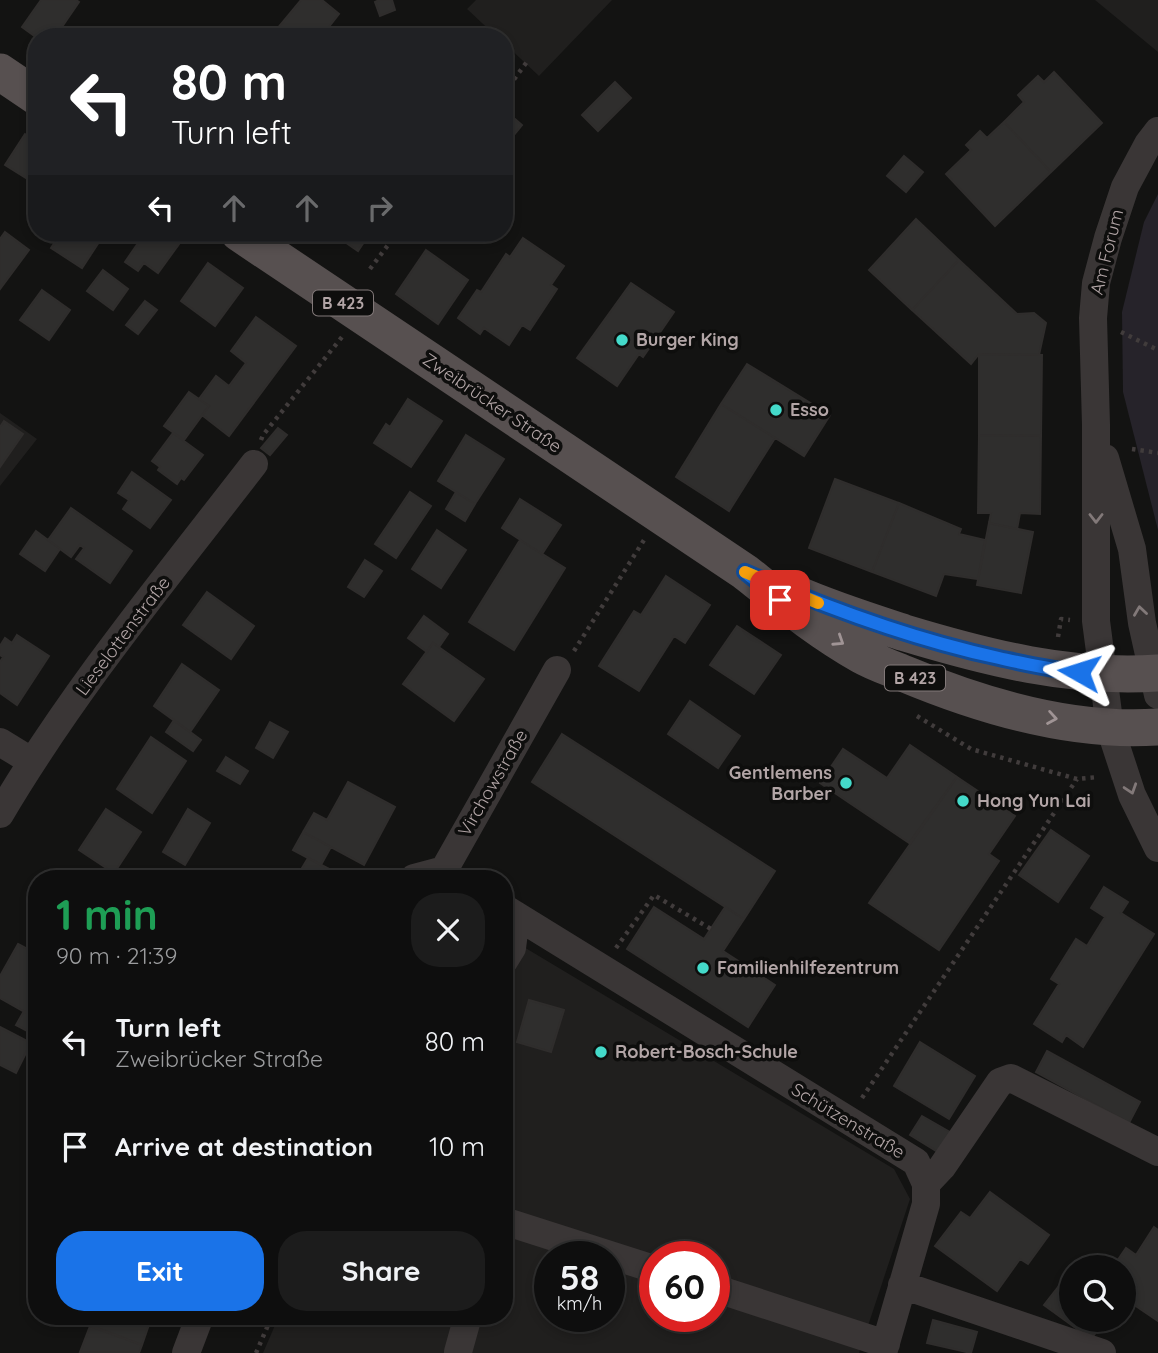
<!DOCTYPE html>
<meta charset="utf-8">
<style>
body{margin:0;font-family:Quicksand,sans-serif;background:#1c1c1c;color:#f1f3f6;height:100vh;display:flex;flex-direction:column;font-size:26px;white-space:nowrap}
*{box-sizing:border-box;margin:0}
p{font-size:23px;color:#9b9c9e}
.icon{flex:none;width:38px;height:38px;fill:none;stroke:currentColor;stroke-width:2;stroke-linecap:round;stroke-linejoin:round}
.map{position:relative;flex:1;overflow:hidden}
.drawer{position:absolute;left:28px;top:870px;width:485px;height:455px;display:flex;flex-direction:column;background:#0e0e0e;border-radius:28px;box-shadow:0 4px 10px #0003,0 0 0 2px #2e2e2e}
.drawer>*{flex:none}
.top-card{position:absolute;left:28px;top:28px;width:485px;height:214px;border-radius:28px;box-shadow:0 4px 10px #0003,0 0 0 2px #2e2e2e;background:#202124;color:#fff;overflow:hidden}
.fabs{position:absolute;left:1059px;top:1255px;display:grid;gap:14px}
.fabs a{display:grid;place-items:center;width:77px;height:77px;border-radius:50%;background:#0e0e0e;box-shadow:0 4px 10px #0003,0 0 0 2px #2e2e2e;font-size:35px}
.speed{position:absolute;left:534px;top:1241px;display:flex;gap:14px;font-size:35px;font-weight:700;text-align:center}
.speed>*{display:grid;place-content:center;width:91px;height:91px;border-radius:50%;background:#0e0e0e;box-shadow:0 4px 10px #0003,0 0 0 2px #2e2e2e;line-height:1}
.speed small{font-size:18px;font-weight:400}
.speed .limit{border:10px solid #d22;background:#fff;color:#111}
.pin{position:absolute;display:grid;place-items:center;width:60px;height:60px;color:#fff;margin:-30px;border-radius:14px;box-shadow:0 4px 10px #0006}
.me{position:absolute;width:77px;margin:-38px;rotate:276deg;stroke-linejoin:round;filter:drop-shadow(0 0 5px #0008)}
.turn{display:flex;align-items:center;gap:24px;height:147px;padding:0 28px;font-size:32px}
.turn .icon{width:91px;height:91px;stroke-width:2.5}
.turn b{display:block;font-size:49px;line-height:60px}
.lanes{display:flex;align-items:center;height:66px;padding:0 28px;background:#0003;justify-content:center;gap:35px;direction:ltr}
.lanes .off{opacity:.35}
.round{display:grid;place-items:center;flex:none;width:74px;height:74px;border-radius:28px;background:#1c1c1c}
.overview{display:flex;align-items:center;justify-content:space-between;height:119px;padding:0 28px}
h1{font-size:42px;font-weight:800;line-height:52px;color:#1e9e55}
.primary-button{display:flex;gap:14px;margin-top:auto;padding:14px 28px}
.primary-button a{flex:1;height:80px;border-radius:28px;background:#1a73e8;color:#fff;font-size:28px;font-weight:800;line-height:80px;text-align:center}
.primary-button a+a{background:#1c1c1c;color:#f1f3f6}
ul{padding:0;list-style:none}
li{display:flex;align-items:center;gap:21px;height:105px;padding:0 28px}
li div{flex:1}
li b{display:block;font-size:26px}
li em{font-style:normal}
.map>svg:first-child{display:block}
.built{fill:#201f1e;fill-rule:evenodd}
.green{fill:#26232a}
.building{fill:#2f2e2d;stroke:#2f2d2c;stroke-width:2}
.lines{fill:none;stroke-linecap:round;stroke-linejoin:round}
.path{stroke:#413c3c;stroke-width:4.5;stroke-dasharray:3.5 5;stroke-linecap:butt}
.minor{stroke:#3a3636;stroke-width:28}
.major{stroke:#575050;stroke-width:37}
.oneway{stroke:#827979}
.oneway2{stroke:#a09495}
.route-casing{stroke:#114b97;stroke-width:18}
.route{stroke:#1a73e8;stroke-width:12}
.slow{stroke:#f59e0b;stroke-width:12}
.poi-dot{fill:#44daca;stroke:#0e0e0d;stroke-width:2.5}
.labels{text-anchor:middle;stroke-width:7;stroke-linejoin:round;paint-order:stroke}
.shield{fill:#0e0e0d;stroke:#817878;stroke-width:2}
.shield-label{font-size:16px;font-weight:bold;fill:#b2a5a6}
.street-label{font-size:18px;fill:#b2a5a6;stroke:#0e0e0d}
.poi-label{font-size:18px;font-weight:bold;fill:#b2a5a6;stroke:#0e0e0d;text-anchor:start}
</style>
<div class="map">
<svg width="1158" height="1353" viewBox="0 0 1158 1353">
<rect width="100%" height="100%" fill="#131312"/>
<path class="built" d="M476,0h136l-73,76 -35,-33v-6h-7l-30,-28z
M1095,0h63v52z
M0,413l37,26 -37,47z
M504,935l390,234 16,30 -51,154h-596l16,-37h225zM550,1256h59v60h-59zM654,1256h60v60h-60z"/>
<path class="green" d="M1158,194v336l-35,-138 -1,-80 22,-90z"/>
<path class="building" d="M41,0h35l3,2 -24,35h-9l-5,-4 -4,5 -15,-11z
M301,0h21l17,14 -18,23h-47l-2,-2z
M379,0h13l3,10 -15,6 -5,-14z
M1054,72l48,51 -51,49 -47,-50 20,-20 -6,-7 20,-19 6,6z
M615,82l16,16 -33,33 -16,-16z
M506,111l16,14 -18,22v-33z
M1004,122l47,50 -56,54 -49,-52 25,-24 -5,-5 14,-14 7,7z
M25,134l12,7v44l-32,-20z
M904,156l19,16 -17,20 -19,-16z
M916,219l43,41 -47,50 -43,-40z
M5,232l24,18 -29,39v-50z
M61,233h44l-23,35 -31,-20z
M145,233h26l11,7 -24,33 -14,-10 -6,8 -13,-9z
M332,233h38l-12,18z
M523,238l41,28 -13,19 6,4 -27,41 -8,-5 -13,20 -25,-17 -4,6 -22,-16 19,-28 4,2 25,-38 4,3z
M426,250l42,30 -30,44 -42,-30z
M959,260l58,54 17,-1 12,10 -7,32 -60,-1 -8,10 -59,-54z
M208,263l35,25 -28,38 -34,-25z
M103,270l25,19 -15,21 -26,-19z
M631,283l43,29 -31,45 -4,-3 -22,32 -40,-28z
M42,290l28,20 -21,30 -29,-20z
M145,301l12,9 -19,24 -12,-9z
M256,317l40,29 -67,90 -27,-21 7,-9 -10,-7 17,-23 13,10 17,-23 -15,-12z
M979,354l63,1 -1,81 -62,-1z
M747,364l83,51 -26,41 -83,-52z
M189,392l20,14 -25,34 -20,-14z
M408,399l34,22 -31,46 -37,-24 12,-19 4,3z
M721,404l54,34 -46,73 -53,-34z
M4,421l19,13 -23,33v-40z
M278,428l9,7 -17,20 -9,-7z
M173,433l30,22 -19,25 -3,-2 -4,6 -19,-14 2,-3 -8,-6z
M466,435l38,24 -29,45 -37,-23z
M979,435l62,1 -1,78 -20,-1 -3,16 -28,-6 2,-10h-13z
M132,472l39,28 -21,28 -27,-19 6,-9 -11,-7z
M835,479l64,24 -27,69 -63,-24z
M410,492l21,14 -35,52 -21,-14z
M456,492l19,12 -10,17 -19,-12z
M520,499l41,26 -19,29 -40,-26z
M899,503l62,26 -2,5 26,6 -7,39 -34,-5 -8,22 -64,-24z
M71,508l61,43 -22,32 -34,-24 8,-11 -4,-3 -9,12 -23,-17z
M989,523l44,9 -12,61 -44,-8z
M437,530l29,20 -25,38 -29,-19z
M36,531l24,18 -15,22 -25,-17z
M520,540l45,28 -51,82 -45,-28z
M365,560l17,11 -18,26 -16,-10z
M666,576l44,29 -25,38 -11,-7 -35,55 -40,-25 35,-55 7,4z
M207,592l47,34 -23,33 -48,-34z
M424,616l24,18 -9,13 -6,-4 -6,9 -19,-14z
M737,626l44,29 -27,39 -44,-29z
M17,635l32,21 -32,49 -17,-12v-31l3,-5 -3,-2v-9l5,-8 7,5z
M433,643l51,36 -30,42 -51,-37z
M182,664l37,26 -29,42 -36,-26z
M690,701l50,35 -22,32 -50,-34z
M174,720l27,20 -8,11 -27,-19z
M270,722l18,10 -15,26 -17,-10z
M562,734l213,137 -31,48 -212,-137z
M151,737l35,24 -34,52 -35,-24z
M910,745l47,32 -48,66 -89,-60 23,-34 44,29z
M226,757l22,14 -8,13 -23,-13z
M957,777l58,39 -26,38 10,7 -60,89 -70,-47z
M348,782l47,25 -31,58 -61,-33 11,-19 13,7z
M106,809l35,23 -27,41 -35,-23z
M188,809l22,14 -25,42 -22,-13z
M1051,830l38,26 -31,46 -39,-27z
M303,832l28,15 -10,18 -28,-15z
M308,858l25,13 -4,7h-33z
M1104,887l24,15 -7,11 33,21 -71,113 -17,-12 -4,7 -28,-18 25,-40 -8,-5 25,-40 11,7 18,-29 -14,-9z
M654,907l50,32 21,-32 19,12 -21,32 52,34 -27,42 -121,-78z
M18,944l19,10v65l-37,-21v-22z
M529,1000l35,10 -13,42 -34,-10z
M24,1011l13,8v17l-21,-11z
M0,1027l31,16 -15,30 -16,-8z
M920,1042l55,34 -26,43 -55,-33z
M1047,1051l93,51 -11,21 -93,-51z
M922,1116l28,16 -12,20 -28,-17z
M990,1192l59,43 -21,29 -8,-5 -23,32 -62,-45 26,-34 9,6z
M1154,1227l4,3v91l-34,-23v-31h-11l13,-19 10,7z
M1059,1286l12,9v25h34l-14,19 -47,-34z
M101,1316h51l-10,29 -45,-17z
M933,1320l44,12 -6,21 -44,-10z
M90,1326l52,19 -3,8 -59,-1z"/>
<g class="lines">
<path class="path" d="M504,93l25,-34
M370,269l27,-36
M1121,332l37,18
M261,440l2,-5 79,-98
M1132,449l26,4
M1058,637l3,-18 9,1
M574,651l70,-111
M917,716l54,33 106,30 21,-2
M616,948l38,-53 57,34
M862,1098l215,-319
M256,1353l16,-37"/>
<path class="minor" d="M1158,131l-10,13 -23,43 -17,51 -12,45 -3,35 3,107v196l14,107 22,67 26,53
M1105,458l27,91 10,74 16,72
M0,742l31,19
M0,814c74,-125 166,-236 254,-350
M414,878l30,-8 113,-200
M504,908l412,254 10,22v20l-43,149
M504,961l8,-13 4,-32
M926,1184l16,-17 58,-85 11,-4 147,74
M504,1221l150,48
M902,1285l200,68
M714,1288l172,56
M458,1352l10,-36
M186,1353l14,-37"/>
<path class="major" d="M0,72l37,25
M239,233l506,339c37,29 75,60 116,83 14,8 30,13 44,19 79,33 168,59 253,53
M794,593c36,16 74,28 111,40 83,25 165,46 253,40"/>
</g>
<defs><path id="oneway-chevron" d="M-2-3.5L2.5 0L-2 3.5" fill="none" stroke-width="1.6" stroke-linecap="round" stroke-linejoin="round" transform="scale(1.75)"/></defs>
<g class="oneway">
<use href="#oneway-chevron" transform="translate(1096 518) rotate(90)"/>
<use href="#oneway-chevron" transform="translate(1140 611) rotate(-98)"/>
<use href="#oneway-chevron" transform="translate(1131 789) rotate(72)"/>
</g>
<g class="oneway2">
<use href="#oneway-chevron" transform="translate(839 641) rotate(33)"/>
<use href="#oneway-chevron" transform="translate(1052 718) rotate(10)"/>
</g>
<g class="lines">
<g class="route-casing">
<path id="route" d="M780,600l-35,-28c82,36 166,67 254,86 27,6 52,12 80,14"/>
</g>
<use href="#route" class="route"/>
<path class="slow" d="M745,572l73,31"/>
</g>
<g class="poi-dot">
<circle cx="622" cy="340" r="7"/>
<circle cx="776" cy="410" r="7"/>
<circle cx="846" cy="783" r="7"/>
<circle cx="963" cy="801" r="7"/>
<circle cx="703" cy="968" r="7"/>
<circle cx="601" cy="1052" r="7"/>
</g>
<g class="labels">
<g class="shield">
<rect x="313" y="290.5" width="60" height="25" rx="5"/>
<rect x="885" y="665.5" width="60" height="25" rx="5"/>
</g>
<g class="shield-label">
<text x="343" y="309">B 423</text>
<text x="915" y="684">B 423</text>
</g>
<g class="street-label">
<text transform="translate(1107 252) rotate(-76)" y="6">Am Forum</text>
<text transform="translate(492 403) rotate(34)" y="6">Zweibrücker Straße</text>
<text transform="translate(123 636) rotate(-53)" y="6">Lieselottenstraße</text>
<text transform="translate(493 783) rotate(-60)" y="6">Virchowstraße</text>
<text transform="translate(848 1121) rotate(31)" y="6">Schützenstraße</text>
</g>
<g class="poi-label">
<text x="636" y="346">Burger King</text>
<text x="790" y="416">Esso</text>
<text x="832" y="779" text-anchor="end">Gentlemens<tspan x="832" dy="21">Barber</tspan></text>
<text x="977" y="807">Hong Yun Lai</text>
<text x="717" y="974">Familienhilfezentrum</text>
<text x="615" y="1058">Robert-Bosch-Schule</text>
</g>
</g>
</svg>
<div class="fabs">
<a><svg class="icon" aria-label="search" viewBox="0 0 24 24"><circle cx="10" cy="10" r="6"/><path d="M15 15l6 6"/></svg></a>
</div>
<div class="speed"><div>58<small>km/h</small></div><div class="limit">60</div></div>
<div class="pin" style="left:780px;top:600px;background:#d93025"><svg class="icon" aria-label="arrive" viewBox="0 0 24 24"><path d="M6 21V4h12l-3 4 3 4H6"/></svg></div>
<svg class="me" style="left:1079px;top:672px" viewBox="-20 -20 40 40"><path d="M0-17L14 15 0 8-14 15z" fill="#1a73e8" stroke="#fff" stroke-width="4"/></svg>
<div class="top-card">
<div class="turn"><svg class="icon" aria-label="left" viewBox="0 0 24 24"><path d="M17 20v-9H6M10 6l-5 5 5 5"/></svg><div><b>80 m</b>Turn left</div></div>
<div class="lanes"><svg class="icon" aria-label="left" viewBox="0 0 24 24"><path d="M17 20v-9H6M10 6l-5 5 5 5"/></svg><svg class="icon off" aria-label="ahead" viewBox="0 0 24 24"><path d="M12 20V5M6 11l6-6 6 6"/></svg><svg class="icon off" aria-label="ahead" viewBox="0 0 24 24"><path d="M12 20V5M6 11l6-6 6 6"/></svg><svg class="icon off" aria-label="right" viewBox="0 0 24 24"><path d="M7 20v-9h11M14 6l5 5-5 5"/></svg></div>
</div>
<section class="drawer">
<div class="overview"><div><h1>1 min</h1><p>90 m · 21:39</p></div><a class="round"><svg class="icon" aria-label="close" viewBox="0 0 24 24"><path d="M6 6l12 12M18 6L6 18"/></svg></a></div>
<ul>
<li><svg class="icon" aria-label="left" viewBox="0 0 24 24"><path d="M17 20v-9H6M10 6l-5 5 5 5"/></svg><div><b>Turn left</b><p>Zweibrücker Straße</p></div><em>80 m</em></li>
<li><svg class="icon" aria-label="arrive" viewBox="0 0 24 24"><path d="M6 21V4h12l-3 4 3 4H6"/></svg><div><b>Arrive at destination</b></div><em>10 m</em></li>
</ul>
<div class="primary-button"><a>Exit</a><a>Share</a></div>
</section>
</div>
